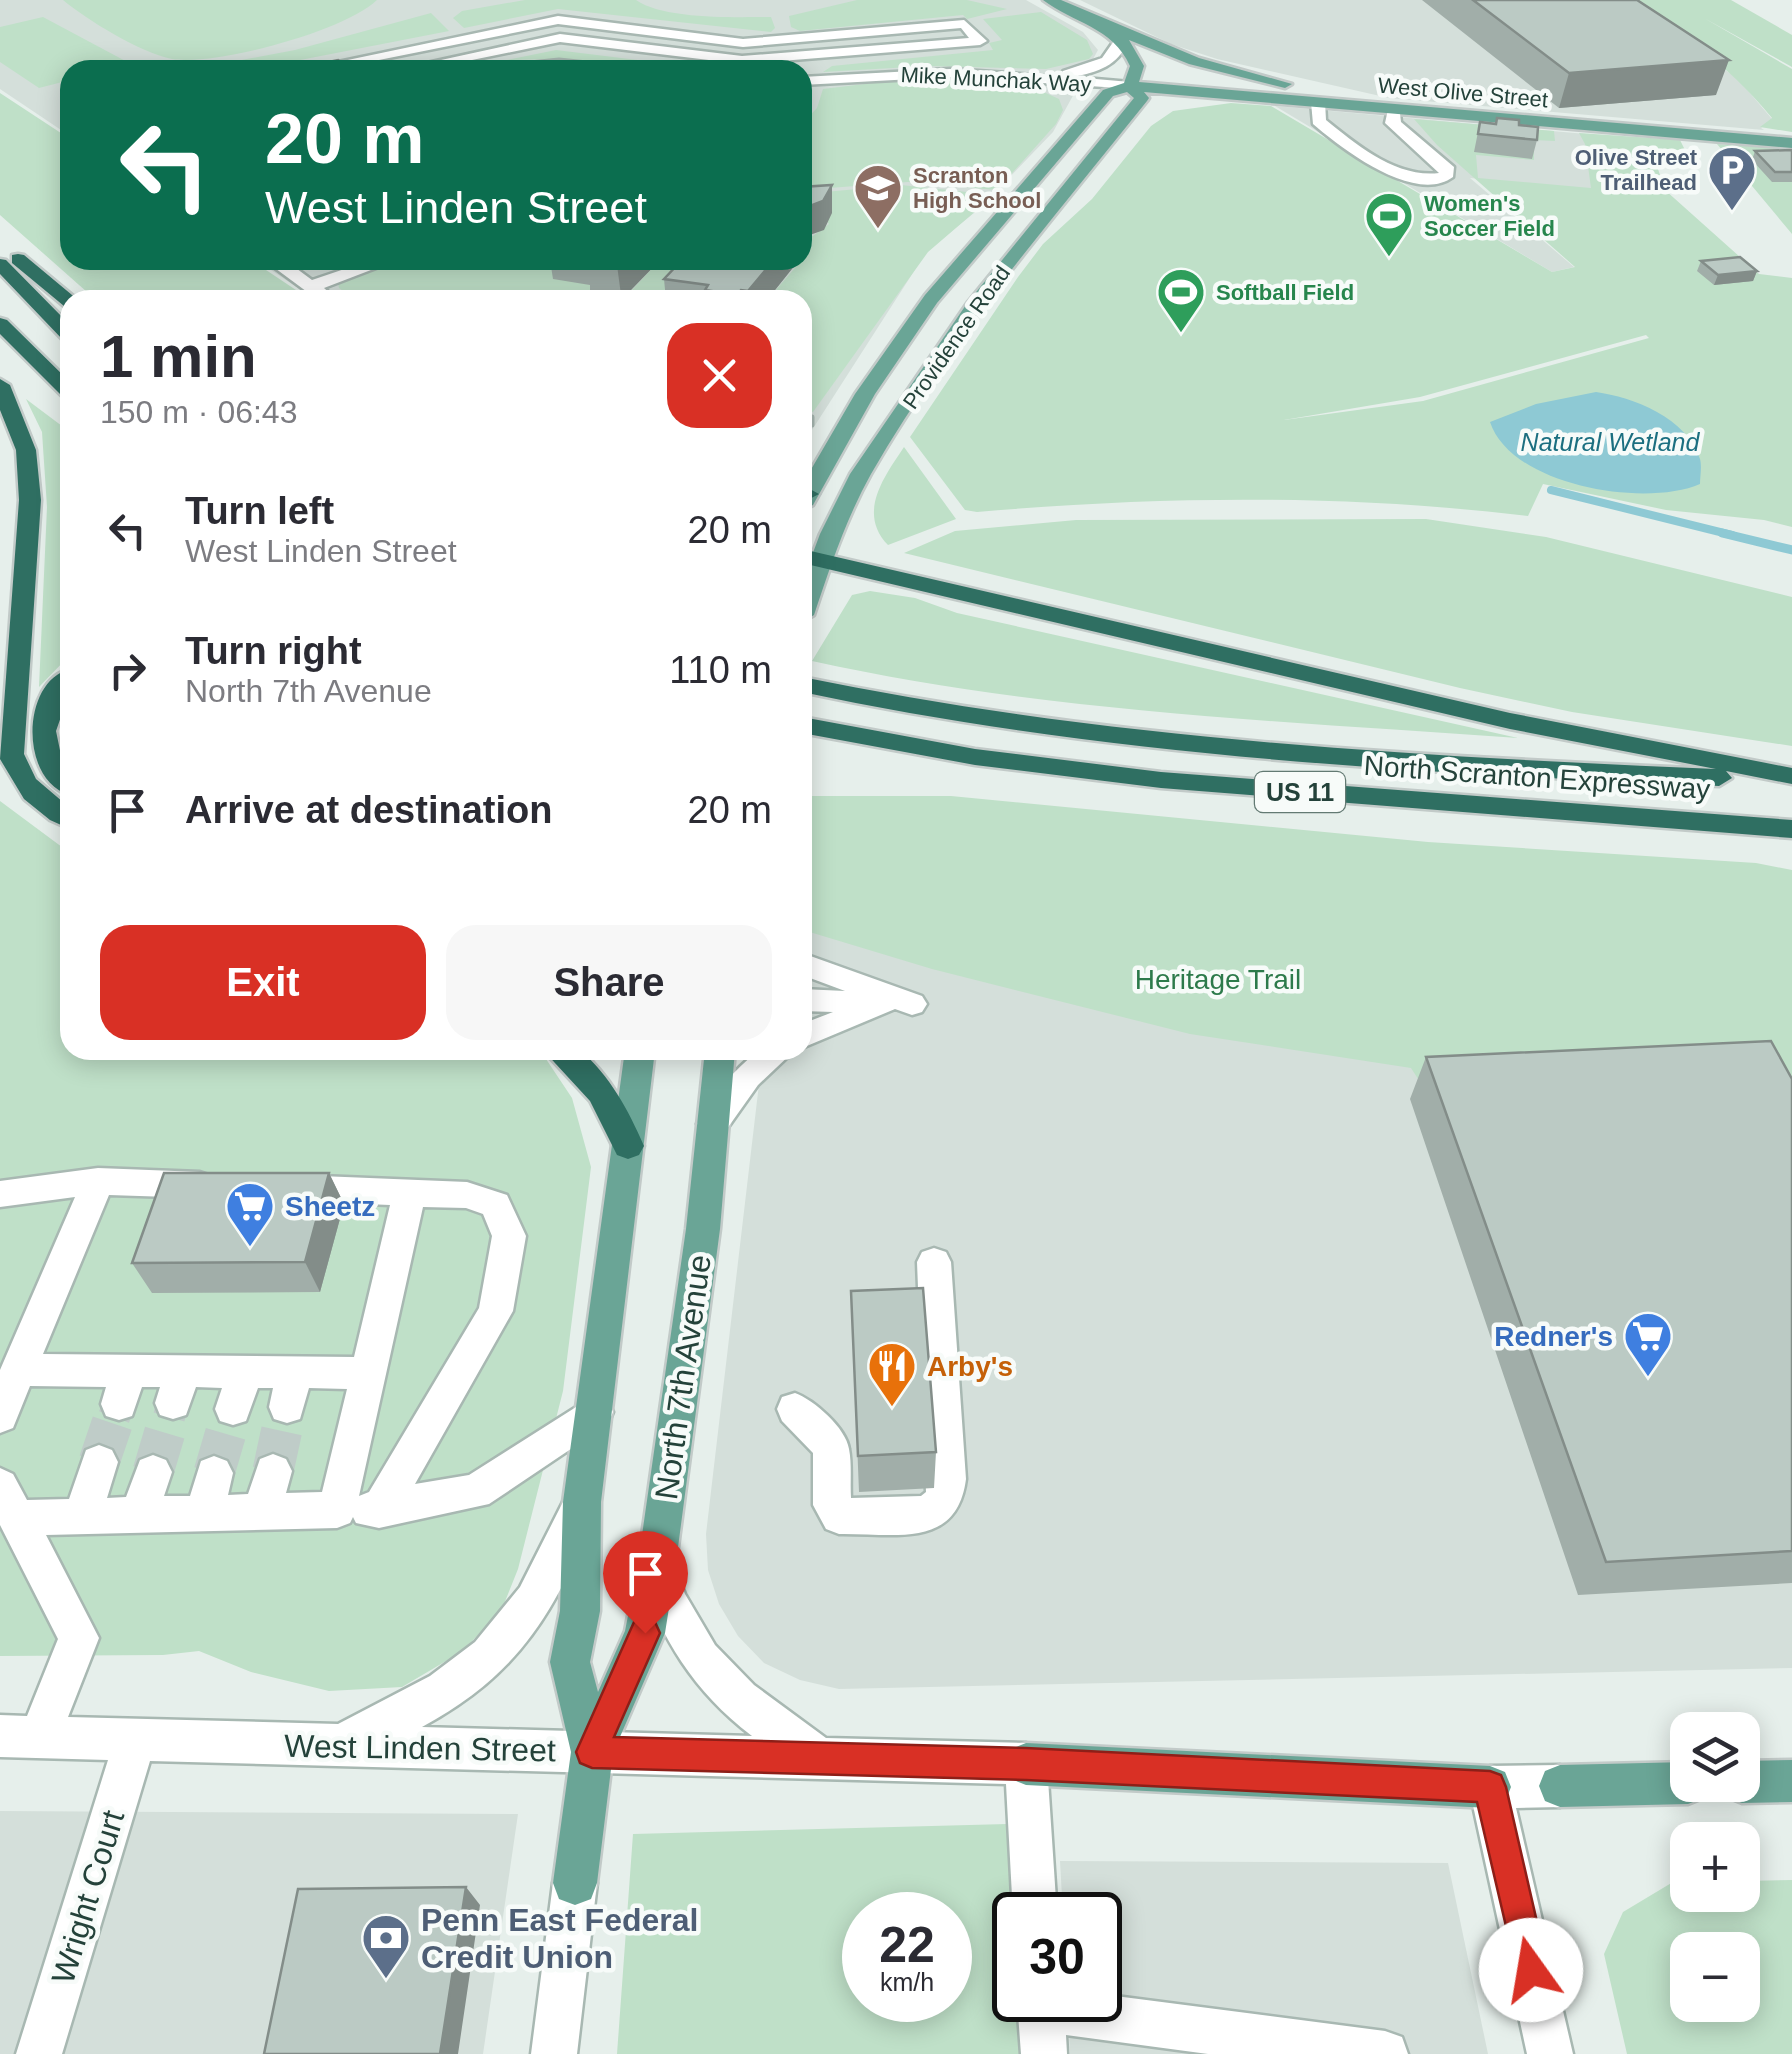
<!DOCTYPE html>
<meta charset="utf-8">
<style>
body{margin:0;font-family:Helvetica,sans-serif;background:#f7f7f7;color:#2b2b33;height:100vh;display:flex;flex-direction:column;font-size:38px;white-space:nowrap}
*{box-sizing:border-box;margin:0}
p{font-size:32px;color:#7c7c81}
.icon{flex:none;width:55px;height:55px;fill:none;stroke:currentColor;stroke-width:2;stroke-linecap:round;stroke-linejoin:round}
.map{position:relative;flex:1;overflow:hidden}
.side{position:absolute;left:60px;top:290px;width:752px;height:770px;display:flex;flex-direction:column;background:#fff;border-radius:30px;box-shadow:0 5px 25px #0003}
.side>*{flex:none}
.banner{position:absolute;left:60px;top:60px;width:752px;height:210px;border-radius:30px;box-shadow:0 5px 25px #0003;background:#0b6e4f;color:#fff;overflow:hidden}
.fabs{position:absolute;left:1670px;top:1712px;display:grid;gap:20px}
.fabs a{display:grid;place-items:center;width:90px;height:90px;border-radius:20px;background:#fff;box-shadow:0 5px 25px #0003;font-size:50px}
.speed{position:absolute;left:842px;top:1892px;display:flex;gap:20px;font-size:50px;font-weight:700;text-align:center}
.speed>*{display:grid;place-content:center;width:130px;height:130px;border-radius:50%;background:#fff;box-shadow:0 5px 25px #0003;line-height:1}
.speed small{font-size:25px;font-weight:400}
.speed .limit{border:5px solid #111;border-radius:15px;background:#fff;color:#111}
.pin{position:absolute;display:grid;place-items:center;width:85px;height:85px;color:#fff;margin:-102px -42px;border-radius:50% 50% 50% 0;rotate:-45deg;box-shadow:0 0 10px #0007}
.pin .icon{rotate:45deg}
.me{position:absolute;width:110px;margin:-55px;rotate:347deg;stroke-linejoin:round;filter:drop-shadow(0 0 8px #0008)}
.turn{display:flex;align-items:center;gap:35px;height:210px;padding:0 40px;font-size:45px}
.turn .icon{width:130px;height:130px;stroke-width:2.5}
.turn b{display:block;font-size:70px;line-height:85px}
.round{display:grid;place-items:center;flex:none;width:105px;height:105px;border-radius:30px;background:#f7f7f7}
.summary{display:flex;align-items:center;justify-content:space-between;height:170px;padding:0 40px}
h1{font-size:60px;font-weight:600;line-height:75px}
.button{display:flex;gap:20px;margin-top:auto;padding:20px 40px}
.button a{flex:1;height:115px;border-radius:30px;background:#d93025;color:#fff;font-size:40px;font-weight:600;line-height:115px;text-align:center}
.button a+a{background:#f7f7f7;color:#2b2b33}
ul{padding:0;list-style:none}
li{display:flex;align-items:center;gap:30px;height:140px;padding:0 40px}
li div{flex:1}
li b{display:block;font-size:38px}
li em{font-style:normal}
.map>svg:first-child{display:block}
.built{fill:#d4dfda}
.green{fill:#bfe0c8;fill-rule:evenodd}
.water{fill:#8ec9d4}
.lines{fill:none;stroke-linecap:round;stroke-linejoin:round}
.stream-far1{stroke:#8ec9d4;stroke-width:8}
.stream{stroke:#8ec9d4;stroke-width:9}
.minor-tunnel-far1{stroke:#bfccc8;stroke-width:32;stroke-dasharray:32 16;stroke-linecap:butt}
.minor-tunnel{stroke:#bfccc8;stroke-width:41;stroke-dasharray:41 20;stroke-linecap:butt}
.minor-casing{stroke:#a8b8b2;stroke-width:5}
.major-casing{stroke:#c2cac8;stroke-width:5}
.highway-casing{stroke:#c2cac8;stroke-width:5}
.minor{fill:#fff;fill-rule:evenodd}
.major{fill:#6aa596;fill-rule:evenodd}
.highway{fill:#2f6f62;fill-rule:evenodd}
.wall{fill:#a1aea9}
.shaded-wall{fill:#838d89}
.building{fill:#bbcac4;stroke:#838d89;stroke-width:2.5}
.route{fill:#d93025;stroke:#8d1f18;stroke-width:2.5}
.labels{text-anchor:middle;stroke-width:9;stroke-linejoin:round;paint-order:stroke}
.far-street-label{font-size:22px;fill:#24423a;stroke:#f7fbf9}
.far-service-label{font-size:22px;font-weight:bold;fill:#4e5e75;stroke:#f7fbf9;text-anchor:end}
.far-education-label{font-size:22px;font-weight:bold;fill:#785e54;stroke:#f7fbf9;text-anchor:start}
.far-leisure-label{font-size:22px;font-weight:bold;fill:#27864d;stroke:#f7fbf9;text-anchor:start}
.far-water-label{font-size:25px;font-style:italic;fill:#1c6f80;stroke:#f7fbf9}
.shield{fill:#f7fbf9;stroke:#637a73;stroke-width:2.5}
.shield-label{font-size:25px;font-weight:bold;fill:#24423a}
.street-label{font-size:28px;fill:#24423a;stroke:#f7fbf9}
.park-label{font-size:28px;fill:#2d7a4b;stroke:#f7fbf9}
.shop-label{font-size:28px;font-weight:bold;fill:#366cbe;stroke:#f7fbf9;text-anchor:start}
.food-label{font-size:28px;font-weight:bold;fill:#c56008;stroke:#f7fbf9;text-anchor:start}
.near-street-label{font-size:32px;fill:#24423a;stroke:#f7fbf9}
.near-service-label{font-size:32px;font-weight:bold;fill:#4e5e75;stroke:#f7fbf9;text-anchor:start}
</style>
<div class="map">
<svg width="1792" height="2054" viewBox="0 0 1792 2054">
<rect width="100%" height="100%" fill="#e6efeb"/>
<path class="built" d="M0,0h1026l57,32 15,18 -45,82 -74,77 -52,42 -124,193 -1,-144h-486l-60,-40h546v-190h-732v66l-70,-47z
M1080,0h530l81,46 47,33 34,40 -11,9 3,2 -375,-32 -172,-39 -46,-15z
M1275,106l311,28 8,55 -124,-11 104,89 -22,5z
M803,897l989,165v606l-953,21 -39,-9 -36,-17 -26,-27 -19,-32 -11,-34 -2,-36 57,-484h39z
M0,1811l518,3 -35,240h-483z
M1060,1861l388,2 40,191h-418l-3,-54h33v-85h-37z"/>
<path class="green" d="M63,0h314c-32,31 -161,66 -205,59 -31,-6 -85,-39 -109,-59z
M525,0h111c29,20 100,17 135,17l4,11 -4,4 -213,-23 -94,19 -11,-10 9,-7z
M857,0h110l40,9 -40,10 -4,-4 -163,16 -9,-4 -2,-11z
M1615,0h116l61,35v32l-88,-49 88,51v63l-32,-5 12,-9c-50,-61 -89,-81 -157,-118z
M1041,12l46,28 6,14 -4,5 -43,10 -118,-3 -105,6 9,-6 161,-16 -4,-7 13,-3 -19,-21z
M431,13l18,18 -200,39h-60l106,-20z
M43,17l88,47 -22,6h-39v10l-31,8 -39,-26v-35z
M556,50l163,20h-72l-82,-11 -58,1z
M914,78l78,5 45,6 22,10 4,11 -7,14 -59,66 -89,-8 -105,8v-67l14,-15 6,-19z
M0,93l70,46v121h181l60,40h-215l-96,-85z
M1231,103l40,3 281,166 23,-5 -138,-122 -23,-26 140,12 1,10 -21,-1v20l-58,-5 2,23 113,10 -6,-44 -6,-11 101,7 5,10 -33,1 13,39 94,84 33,4v249l-28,-7 -98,-10 -123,-26 -15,32c-183,-22 -367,-20 -551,-4l-12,-2 -55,-73 108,-160 25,-33 49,-45 59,-73 22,-15zM1646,335l3,3 -226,63 -139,19 136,-23z
M1717,144l75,5v85z
M901,185l85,9 -8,7 7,2 -57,49 -115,160 -10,-2 -1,-110h-35l35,-40 3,-23 8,-1 16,-12 -26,-30z
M401,260h91l-2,3c30,4 52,-3 83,-3l22,26 36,5 29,-31h52l-36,40h-321l-16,-12 -1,-5 8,-4z
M26,399l44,33v223l-31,32 8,-180 -5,-75z
M904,447l52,72 -68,26c-31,-32 -4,-68 16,-98z
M1426,519l120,18 246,60v149l-220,-34 -112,-24 -556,-135 51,-22 121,-11z
M870,591l45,7 42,15 561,125c-236,-17 -475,-26 -706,-77l40,-66z
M802,796h149l477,46 328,21 36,7v226l-370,-11 -11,-17 -221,-34 -258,-65 -129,-39z
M0,801l70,52v197h455l21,9 26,39 19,69 -28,224 -45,178 -16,40 -39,42 -61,36 -73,4 -78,-19 -52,-21 -36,4 -163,1z
M1007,1824l14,230h-404l16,-220zM865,1915h85v85h-85z
M1792,1880v174h-165l-23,-100 19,-42 50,-30h14l1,13h54l1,-14zM1688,1950h54v55h-54z"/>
<path class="water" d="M1596,392c37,5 91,26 104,67 2,7 0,18 0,25 -55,24 -189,2 -210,-62l46,-18z"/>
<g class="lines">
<path class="stream-far1" d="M1551,490l181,45"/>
<path class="stream" d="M1722,533l70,17"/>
<path class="minor-tunnel-far1" d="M114,1417l5,-13
M169,1417l4,-14
M231,1417l2,-8
M285,1417l2,-10"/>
<path class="minor-tunnel" d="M99,1462l16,-47
M273,1471l12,-56
M153,1472l17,-57
M214,1473l17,-58"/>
<g class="minor-casing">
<path id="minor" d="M558,16l185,23 221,-19 23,21 -7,4 -238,19 -182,-22 -137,28h-28l165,-36 182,22 227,-18 -8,-10 -218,19 -185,-23 -229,46h-29z
M1116,38l12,3c-10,25 -30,31 -55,36l57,5 7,4 -2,3 -185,-12 -148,8v-8l148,-8 113,8v-6l39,-13z
M559,60l56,6 7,4h-127l7,-4z
M1318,98l7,4 1,18c31,25 70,58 113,53l-54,-50 4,-18h10l2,17 53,45 -1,10c-38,28 -111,-28 -140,-53l-2,-22z
M264,260h21l27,20 59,-20h26l-73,28 9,8 -3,4h-12z
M802,415l10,2v8l-10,2z
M802,953l120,43 5,8 -5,8 -10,3 -17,-6 -93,39v-24l31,-12 -31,-1v-22l43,2 -43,-16z
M759,1050h36l-37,35 -34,48 -11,4 -11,-4 -5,-9c15,-29 37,-54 62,-74z
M98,1168l102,4 12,4 4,9 -4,9 -12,4 -91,-3 -66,159 311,3 36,-152 -94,-4 -12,-4 -4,-9 4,-9 12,-4 171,7 40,13 19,41 -13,75 -98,173 54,-9 126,-80 13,5 5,12 -5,12 -119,80 -110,24 -23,-5 -3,-6 -3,6 -13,5 -291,7 53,103 -31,79 270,7 92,-48 45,-34 45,-55 46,-91 13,-5 13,5 6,13c-44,102 -75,163 -176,218l330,9c-59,-45 -90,-97 -115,-166l5,-13 14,-6 14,6 15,37 30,51 39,40 72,53 200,5 15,6 6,15 10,151h-42v5l-2,-5 -7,-131 -856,-23 -88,293h-46l92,-294 -108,-3v-42l27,1 31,-77 -58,-114v-57l13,6 14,26 42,-1 17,-49 13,-5 13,5 6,12 -11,36 19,-1 14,-37 13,-5 13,5 6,12 -8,24h26l11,-35 13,-5 13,5 6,12 -5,22 20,-1 12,-35 13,-5 13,5 6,12 -6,22 36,-1 25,-103 -38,-1 -9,31 -13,4 -13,-4 -5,-12 4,-19h-15l-12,33 -13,4 -13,-4 -5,-12 7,-21 -26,-1 -10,28 -13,4 -13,-4 -5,-12 5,-16h-18l-10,29 -13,4 -13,-4 -5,-12 5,-17 -76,-1 -17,42 -13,5v-63l75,-173 -75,10v-26zM423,1207l43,1 17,6 9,22 -13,72 -110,184 -10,4z
M934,1248l12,4 5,10 15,217c-9,71 -72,54 -127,55l-13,-5 -13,-24v-52l-31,-32 -5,-12 5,-12 13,-4c19,7 51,35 54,56 3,15 1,33 2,49l70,-2 5,-4 -9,-230 5,-10z
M1560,1765l15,6 6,15 -6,15 -15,6 -44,1 57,246h-46l-58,-267 6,-15 15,-6z
M575,1861l16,6 6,16 -20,171h-46l22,-171 6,-16z
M1100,1994l285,37 17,6 6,17h-200l-142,-19 1,19h-46l-4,-54h83z"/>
</g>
<g class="major-casing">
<path id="major" d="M1043,0h18l138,58 93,26 -7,4 -96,-24 -60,-24 15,26 -5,16 653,56v10l-648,-56 5,6 -2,3c-96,120 -199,239 -276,373 -25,45 -41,93 -57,141l-12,7v-40l18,-48 30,-60 118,-172 166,-204 -7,-6 -14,4 -176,207 -62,91 -62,111 -11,6v-26l53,-91 70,-99 178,-205 21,-7 6,-17c-17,-39 -57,-43 -87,-66z
M625,1050h30l-54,452 -1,109 -10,51 8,30 27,-61 12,-61 49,-341 19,-179h30l-15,179 -45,341 -10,63 -52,120 -16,130 -6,16 -16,6 -16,-6 -6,-16 18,-131 -21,-90 10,-51 3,-109z
M1026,1743l464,23 15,6 6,15 -6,15 -15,6 -464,-23 -15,-6 -6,-15 6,-15z
M1792,1760v42l-50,1 -15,-6 -5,-12h20v-24z
M1688,1762v23h20l-5,13 -15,6 -128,3 -15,-6 -6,-15 6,-15 15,-6z"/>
</g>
<g class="highway-casing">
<path id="highway" d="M18,254l6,1 54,45h-8v7l-6,-1 -52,-43v-8z
M0,259l6,1 64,65v17l-7,-2 -63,-66z
M0,318l7,2 63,62v17l-7,-2 -63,-63z
M0,379l10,6 26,65 5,50 -17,254 12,25 34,29v21l-20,-9 -26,-21 -24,-40 19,-259 -3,-50 -16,-40z
M808,488l11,6 -17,9v-14z
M802,549l708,164 282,55v16l-66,-13 6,7 -13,8c-306,-13 -616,-30 -917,-94v-15c300,62 609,79 914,92l-206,-40 -708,-166z
M70,669v22l-14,40 6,29 8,11v24c-51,-14 -49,-114 0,-126z
M802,717l173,32 186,23 631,48v18l-631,-50 -186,-23 -173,-32z
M543,1050h37c30,26 48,59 64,96l-5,9 -11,4 -11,-4 -27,-54z"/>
</g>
<use href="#minor" class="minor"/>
<use href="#major" class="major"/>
<use href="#highway" class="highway"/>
</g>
<path class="wall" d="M1422,0h215l79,95 -157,13z
M1480,122l39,3 18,15 -5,19 -58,-7z
M1792,150v32h-20l-20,-22 3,-9z
M485,260h44l-9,7z
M550,260h110l-30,31 -9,4 -31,-5v-5l-37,-6z
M682,260h117l-32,40h-101l-2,-21z
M1701,261l56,10 -4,10 -39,4 -17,-14z
M1426,1057l366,22v504l-214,12 -168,-496z
M329,1173l15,31 -24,88 -168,1 -20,-30z
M851,1291l85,161 -2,36 -75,4z"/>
<path class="shaded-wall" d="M1729,60l-13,35 -157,13 10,-35z
M832,185v28l-8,17 -20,7 1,16 -3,3v-47z
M519,260h10l-9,7z
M628,260h32l-30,31 -9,4 -4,-30z
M774,260h25l-32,40h-19v-9z
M1757,271l-4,10 -39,4 4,-10z
M329,1173l15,31 -24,88 -15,-30z
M466,1887l14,18 -22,149h-18z"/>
<path class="building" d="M1473,0h164l92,60 -160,13z
M338,60l11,10h-61z
M1497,118l22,2v5l19,2 -1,13 -59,-6 2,-12 16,2z
M1792,150v22h-17l-20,-21z
M832,185l-9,16 -21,8v-22z
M1740,257l17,14 -39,4 -17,-14z
M586,260h42l-11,5z
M682,260h92l-26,31 -7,-1 -4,5 -32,-5 3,-5 -44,-6z
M1771,1041l21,38v472l-186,11 -180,-505z
M164,1173h165l-24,89 -173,1z
M923,1288l13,164 -78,4 -7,-165z
M466,1887l-26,167h-176l34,-165z"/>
<path class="route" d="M645,1618l10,4 5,11 -46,104 412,11 464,23 11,4 5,12 42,183 -5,12 -12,5 -12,-5 -42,-180 -451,-22 -434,-12 -12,-5 -4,-11 58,-130z"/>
<defs>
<g id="parking-pin" transform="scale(2.5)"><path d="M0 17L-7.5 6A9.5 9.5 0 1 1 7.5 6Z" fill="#5c6f8a" stroke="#f7fbf9"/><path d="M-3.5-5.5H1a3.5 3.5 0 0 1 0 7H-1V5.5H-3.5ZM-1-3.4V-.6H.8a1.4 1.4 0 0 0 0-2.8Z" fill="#fff"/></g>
<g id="school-pin" transform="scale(2.5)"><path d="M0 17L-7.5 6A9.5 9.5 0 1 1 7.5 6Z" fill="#8d6e63" stroke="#f7fbf9"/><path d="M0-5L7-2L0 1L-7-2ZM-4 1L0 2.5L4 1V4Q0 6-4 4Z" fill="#fff"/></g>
<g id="stadium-pin" transform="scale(2.5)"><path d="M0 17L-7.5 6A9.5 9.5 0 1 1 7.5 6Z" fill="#2e9e5b" stroke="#f7fbf9"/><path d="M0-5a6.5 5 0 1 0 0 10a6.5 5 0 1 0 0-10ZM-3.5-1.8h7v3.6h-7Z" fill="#fff"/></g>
<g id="supermarket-pin" transform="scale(2.5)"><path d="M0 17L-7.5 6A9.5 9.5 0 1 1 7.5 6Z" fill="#3f7fe0" stroke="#f7fbf9"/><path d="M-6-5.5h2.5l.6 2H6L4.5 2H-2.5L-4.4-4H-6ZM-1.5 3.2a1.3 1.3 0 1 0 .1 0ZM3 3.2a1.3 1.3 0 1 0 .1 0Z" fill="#fff"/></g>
<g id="restaurant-pin" transform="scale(2.5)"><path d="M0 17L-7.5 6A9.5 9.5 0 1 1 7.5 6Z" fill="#e8710a" stroke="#f7fbf9"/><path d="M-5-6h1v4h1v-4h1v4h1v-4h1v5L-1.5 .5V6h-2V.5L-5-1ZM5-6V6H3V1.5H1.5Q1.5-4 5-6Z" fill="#fff"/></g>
<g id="bank-pin" transform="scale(2.5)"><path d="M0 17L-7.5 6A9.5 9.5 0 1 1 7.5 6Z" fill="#5c6f8a" stroke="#f7fbf9"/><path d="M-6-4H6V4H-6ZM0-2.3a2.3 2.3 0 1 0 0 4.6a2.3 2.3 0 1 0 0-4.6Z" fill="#fff"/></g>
</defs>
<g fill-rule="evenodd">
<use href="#parking-pin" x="1732" y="170"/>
<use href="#school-pin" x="878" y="188"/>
<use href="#stadium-pin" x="1389" y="216"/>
<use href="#stadium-pin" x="1181" y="292"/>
<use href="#supermarket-pin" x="250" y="1206"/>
<use href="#supermarket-pin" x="1648" y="1336"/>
<use href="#restaurant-pin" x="892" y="1366"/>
<use href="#bank-pin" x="386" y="1938"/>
</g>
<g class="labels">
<g class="far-street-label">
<text transform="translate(996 79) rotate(3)" y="8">Mike Munchak Way</text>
<text transform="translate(1463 92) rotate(5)" y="8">West Olive Street</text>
<text transform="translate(956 337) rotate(-55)" y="8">Providence Road</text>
</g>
<g class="far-service-label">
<text x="1697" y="165">Olive Street<tspan x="1697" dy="25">Trailhead</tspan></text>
</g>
<g class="far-education-label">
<text x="913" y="183">Scranton<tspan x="913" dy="25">High School</tspan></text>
</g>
<g class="far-leisure-label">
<text x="1424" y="211">Women's<tspan x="1424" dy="25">Soccer Field</tspan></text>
<text x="1216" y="300">Softball Field</text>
</g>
<g class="far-water-label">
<text x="1610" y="451">Natural Wetland</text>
</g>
<rect class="shield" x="1255" y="772" width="90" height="40" rx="8"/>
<g class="shield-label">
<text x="1300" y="801">US 11</text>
</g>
<g class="street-label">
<text transform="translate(1537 777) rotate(4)" y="10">North Scranton Expressway</text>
</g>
<g class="park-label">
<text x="1218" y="989">Heritage Trail</text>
</g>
<g class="shop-label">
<text x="285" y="1216">Sheetz</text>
<text x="1613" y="1346" text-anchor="end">Redner's</text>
</g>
<g class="food-label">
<text x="927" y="1376">Arby's</text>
</g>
<g class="near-street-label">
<text transform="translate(683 1377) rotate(-82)" y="11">North 7th Avenue</text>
<text transform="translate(420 1748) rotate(1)" y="11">West Linden Street</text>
<text transform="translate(88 1897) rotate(-73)" y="11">Wright Court</text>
</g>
<g class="near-service-label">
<text x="421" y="1931">Penn East Federal<tspan x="421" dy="37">Credit Union</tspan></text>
</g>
</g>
</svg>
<div class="fabs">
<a><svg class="icon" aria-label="layers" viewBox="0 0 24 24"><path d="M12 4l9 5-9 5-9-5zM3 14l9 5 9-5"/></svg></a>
<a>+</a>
<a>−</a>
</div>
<div class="speed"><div>22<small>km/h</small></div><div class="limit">30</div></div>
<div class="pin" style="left:645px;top:1633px;background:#d93025"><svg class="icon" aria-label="arrive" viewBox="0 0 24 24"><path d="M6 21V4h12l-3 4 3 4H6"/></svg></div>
<svg class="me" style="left:1531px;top:1970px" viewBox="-20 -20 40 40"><circle r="19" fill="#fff"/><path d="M0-13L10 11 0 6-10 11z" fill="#d93025"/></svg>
<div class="banner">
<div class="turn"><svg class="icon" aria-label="left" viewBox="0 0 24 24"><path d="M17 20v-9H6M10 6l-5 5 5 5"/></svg><div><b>20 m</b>West Linden Street</div></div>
</div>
<section class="side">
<div class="summary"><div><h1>1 min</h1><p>150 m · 06:43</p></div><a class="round" style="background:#d93025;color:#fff"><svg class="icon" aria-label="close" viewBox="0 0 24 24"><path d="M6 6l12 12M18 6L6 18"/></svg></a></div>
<ul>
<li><svg class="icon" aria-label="left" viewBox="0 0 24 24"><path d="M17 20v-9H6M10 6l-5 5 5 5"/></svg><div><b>Turn left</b><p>West Linden Street</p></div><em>20 m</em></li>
<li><svg class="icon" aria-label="right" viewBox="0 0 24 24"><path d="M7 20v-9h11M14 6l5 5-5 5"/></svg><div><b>Turn right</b><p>North 7th Avenue</p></div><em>110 m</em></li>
<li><svg class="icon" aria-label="arrive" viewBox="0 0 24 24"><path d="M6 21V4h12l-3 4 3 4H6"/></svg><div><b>Arrive at destination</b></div><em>20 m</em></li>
</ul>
<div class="button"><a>Exit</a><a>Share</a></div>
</section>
</div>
